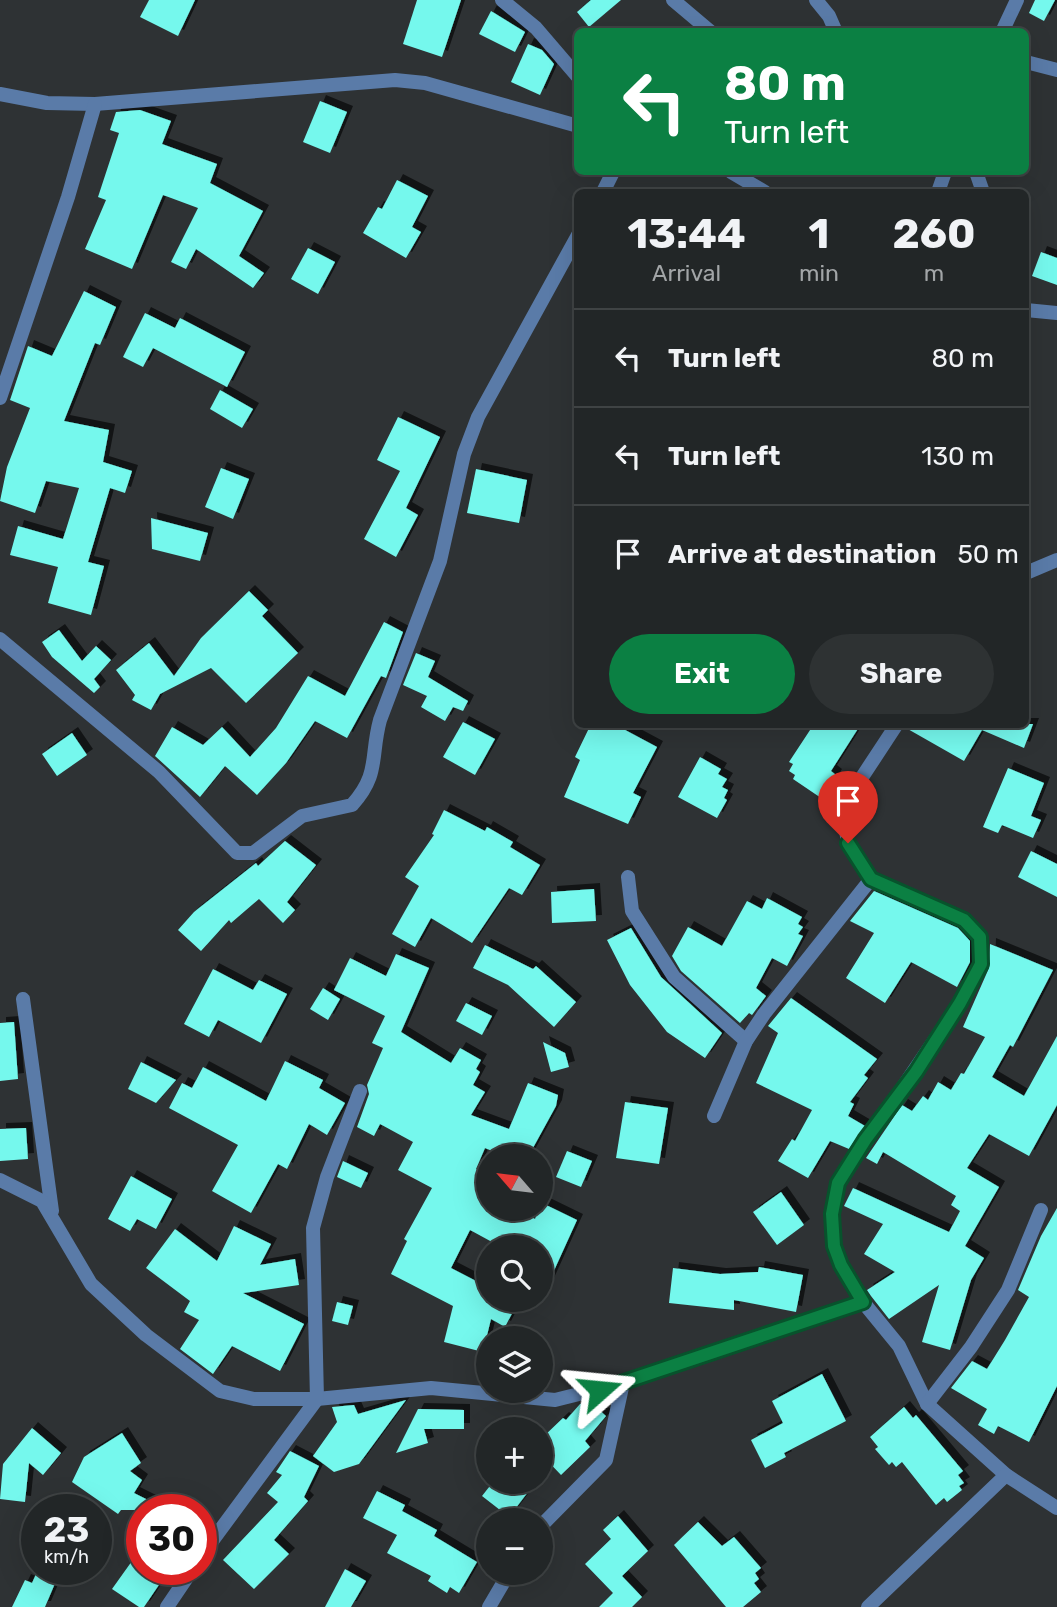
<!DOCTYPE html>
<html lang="en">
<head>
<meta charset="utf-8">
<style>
  :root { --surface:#222627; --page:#2e3233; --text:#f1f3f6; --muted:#a2a5a7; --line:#3f4344; --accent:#0b8043 }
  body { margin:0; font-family:Rubik,sans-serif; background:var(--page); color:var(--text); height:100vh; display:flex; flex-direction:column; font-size:26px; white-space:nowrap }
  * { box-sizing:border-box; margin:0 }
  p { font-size:23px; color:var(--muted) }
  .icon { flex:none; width:38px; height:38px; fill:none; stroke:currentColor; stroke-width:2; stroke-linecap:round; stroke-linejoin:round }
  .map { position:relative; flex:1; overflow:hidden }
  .drawer { position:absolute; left:574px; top:189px; width:455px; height:539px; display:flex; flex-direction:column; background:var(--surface); border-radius:10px; box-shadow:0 7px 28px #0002,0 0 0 2px var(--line) }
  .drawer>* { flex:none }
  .hud { position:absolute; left:574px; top:28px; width:455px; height:147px; border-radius:10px; box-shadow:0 7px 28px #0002,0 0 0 2px var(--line); background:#0b8043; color:#fff; overflow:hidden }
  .needle { width:46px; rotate:298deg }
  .buttons { position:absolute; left:476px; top:1144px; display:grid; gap:14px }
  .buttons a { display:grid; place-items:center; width:77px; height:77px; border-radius:50%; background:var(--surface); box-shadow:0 7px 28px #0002,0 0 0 2px var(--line); font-size:35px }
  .speed { position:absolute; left:21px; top:1494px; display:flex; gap:14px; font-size:35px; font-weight:700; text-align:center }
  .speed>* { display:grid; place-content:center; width:91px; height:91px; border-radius:50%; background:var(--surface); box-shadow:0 7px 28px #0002,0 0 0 2px var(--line); line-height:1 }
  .speed small { font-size:18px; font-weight:400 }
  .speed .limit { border:10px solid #d22; background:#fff; color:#111 }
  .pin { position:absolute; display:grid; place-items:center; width:60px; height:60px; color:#fff; margin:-72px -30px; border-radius:50% 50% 50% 0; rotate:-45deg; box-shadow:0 0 7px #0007 }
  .pin .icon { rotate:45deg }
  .me { position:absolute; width:77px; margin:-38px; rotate:72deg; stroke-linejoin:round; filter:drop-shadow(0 0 5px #0008) }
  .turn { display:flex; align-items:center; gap:24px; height:147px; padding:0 35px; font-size:32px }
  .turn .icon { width:91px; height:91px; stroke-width:2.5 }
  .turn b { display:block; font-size:49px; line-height:60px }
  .eta { display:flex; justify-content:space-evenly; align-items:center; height:119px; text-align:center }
  .eta b { font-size:42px; font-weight:700; line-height:49px }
  .action { display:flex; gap:14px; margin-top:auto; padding:14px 35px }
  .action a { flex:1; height:80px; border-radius:42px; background:var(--accent); color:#fff; font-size:28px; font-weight:700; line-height:80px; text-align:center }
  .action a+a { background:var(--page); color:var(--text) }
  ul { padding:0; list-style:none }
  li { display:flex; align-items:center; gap:21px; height:98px; padding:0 35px; border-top:2px solid var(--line) }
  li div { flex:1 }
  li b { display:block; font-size:26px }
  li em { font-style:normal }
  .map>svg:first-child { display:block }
  .building { fill:#74f8ed; filter:url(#shadow) }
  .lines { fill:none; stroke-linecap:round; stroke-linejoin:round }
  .minor { stroke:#5a7ba8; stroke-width:14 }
  .route-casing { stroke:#07532c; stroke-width:18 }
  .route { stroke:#0b8043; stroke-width:12 }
</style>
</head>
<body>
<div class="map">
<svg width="1057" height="1607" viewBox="0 0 1057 1607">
  <defs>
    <filter id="shadow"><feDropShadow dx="6" dy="-6" stdDeviation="0" flood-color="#0009"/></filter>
  </defs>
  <rect width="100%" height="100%" fill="#2e3234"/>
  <g class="building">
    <polygon points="149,0 195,0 178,36 140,17"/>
    <polygon points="417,0 461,0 442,57 403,44"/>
    <polygon points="591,0 621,0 589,27 577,12"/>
    <polygon points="1035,0 1055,0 1044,21 1029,13"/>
    <polygon points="491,11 525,32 515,52 479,34"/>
    <polygon points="528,44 542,50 554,64 540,95 511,82"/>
    <polygon points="320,101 347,112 330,153 303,142"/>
    <polygon points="140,110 171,121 162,144 217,164 210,183 263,211 239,256 264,273 253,288 196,249 186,269 171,262 198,208 163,195 132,269 85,249 106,200 98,197 119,133 110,130 116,112"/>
    <polygon points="397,180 428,196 412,227 421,232 406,258 363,233 378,207 382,209"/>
    <polygon points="308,248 335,262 318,294 291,279"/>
    <polygon points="1041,252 1057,258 1057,285 1032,276"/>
    <polygon points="84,291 116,307 100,345 95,343 64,421 109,430 103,462 132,471 125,493 110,488 88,562 104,566 91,615 48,603 58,567 10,555 18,526 63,539 79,488 46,481 35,513 0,501 7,467 30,408 10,400 28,346 52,356"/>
    <polygon points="145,313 175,328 180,318 245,352 227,387 153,348 143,367 123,357"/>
    <polygon points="220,390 253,409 242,428 210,409"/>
    <polygon points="398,417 440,437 406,508 418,515 396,557 364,539 400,471 377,460"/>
    <polygon points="221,468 249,479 233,519 205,507"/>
    <polygon points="476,469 527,480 519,523 467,513"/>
    <polygon points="151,518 208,533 200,561 152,549"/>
    <polygon points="249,591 268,610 262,616 298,653 246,703 211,668 160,694 151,710 132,700 135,695 116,670 149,643 174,676 201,638"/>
    <polygon points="384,622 403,632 386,678 381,676 347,738 315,721 286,763 257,795 225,766 200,797 155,756 172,727 203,745 222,727 250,757 276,728 308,676 345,696"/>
    <polygon points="59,630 82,661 96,646 111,660 94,679 100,687 94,693 52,657 42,642"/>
    <polygon points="416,653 435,661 428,677 468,701 463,711 453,707 445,721 421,707 427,696 403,685"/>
    <polygon points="463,722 495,739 475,775 443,757"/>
    <polygon points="591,724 614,724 657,747 633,793 641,797 628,824 564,797 580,760 575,757"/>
    <polygon points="814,724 861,724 831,771 836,775 832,781 835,783 824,800 793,779 795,775 789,771 793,764 789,762"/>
    <polygon points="907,724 1033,724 1024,748 982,730 964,761 906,728"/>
    <polygon points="72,733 87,755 57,776 42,754"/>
    <polygon points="700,757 721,769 718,774 727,779 722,787 728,790 724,798 727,800 717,818 678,797"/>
    <polygon points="1008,768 1044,783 1031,816 1041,820 1033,838 1002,825 998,833 983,827"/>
    <polygon points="444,810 485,831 487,827 513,842 510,847 540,865 522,895 509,888 472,943 431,918 415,947 392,934 419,886 405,877 434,835 432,834"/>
    <polygon points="285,841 316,865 287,902 295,910 283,923 259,899 231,923 229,920 201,951 178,930 194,912 256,863 258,866"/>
    <polygon points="1031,851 1057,864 1057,897 1018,877"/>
    <polygon points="594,889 596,921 552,923 551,892"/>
    <polygon points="874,891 958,928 970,941 970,962 957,987 911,962 885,1003 846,978 874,933 850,921"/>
    <polygon points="767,898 802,917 798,924 803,927 798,934 803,936 787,966 772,958 756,988 766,996 752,1015 749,1013 740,1023 681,971 672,956 688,927 722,946 747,901 762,909"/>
    <polygon points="631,928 661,977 722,1033 705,1058 667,1032 630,985 607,940"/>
    <polygon points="990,944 1053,970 1013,1047 1010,1045 992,1077 1024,1096 1057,1036 1057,1105 1029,1156 989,1134 967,1168 999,1187 965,1246 984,1258 971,1280 950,1350 922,1342 939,1285 889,1319 871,1296 867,1290 895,1272 864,1254 883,1224 844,1206 853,1188 949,1232 960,1211 951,1205 956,1196 883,1152 877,1164 866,1158 902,1105 912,1111 923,1096 928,1100 938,1082 951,1090 961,1073 964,1074 985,1037 963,1027 989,968"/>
    <polygon points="485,945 533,969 536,966 576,1002 554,1027 508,985 473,968"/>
    <polygon points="396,954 429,968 401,1032 451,1063 460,1048 481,1060 476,1069 480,1072 473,1085 485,1092 471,1115 509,1129 528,1083 558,1095 556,1106 528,1157 506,1157 485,1148 476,1169 488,1175 488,1209 516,1209 535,1219 542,1203 577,1220 542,1297 541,1248 503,1248 470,1230 451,1268 478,1282 488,1283 488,1300 519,1300 505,1327 491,1319 483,1352 444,1342 453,1306 391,1274 407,1241 404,1239 432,1188 398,1170 413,1142 380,1124 374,1136 357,1127 369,1094 367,1085 383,1048 372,1043 385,1016 334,990 350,958 386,976"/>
    <polygon points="213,969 253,990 259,980 287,994 261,1043 218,1020 209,1037 184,1024"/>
    <polygon points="323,988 340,999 328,1020 310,1009"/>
    <polygon points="791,998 877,1059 864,1075 868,1078 850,1102 854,1104 848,1116 865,1126 849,1149 830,1141 808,1178 778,1161 792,1139 795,1141 812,1110 756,1083 778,1033 768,1026"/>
    <polygon points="466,1003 492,1016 482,1035 456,1021"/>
    <polygon points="14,1022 18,1079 0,1081 0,1023"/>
    <polygon points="543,1042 565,1053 569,1067 551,1072"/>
    <polygon points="285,1061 323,1080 319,1088 345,1103 327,1135 309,1124 287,1169 278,1164 251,1213 212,1191 238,1145 169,1108 182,1083 192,1088 203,1067 266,1101"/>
    <polygon points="141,1062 176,1080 156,1103 128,1089"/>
    <polygon points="625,1102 668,1108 659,1164 616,1158"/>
    <polygon points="26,1128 28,1159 0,1161 0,1129"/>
    <polygon points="567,1151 592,1161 581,1187 556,1177"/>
    <polygon points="343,1161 368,1173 361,1188 337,1177"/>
    <polygon points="131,1176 172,1199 156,1229 137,1219 130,1231 108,1219"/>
    <polygon points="781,1192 804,1225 777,1245 753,1212"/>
    <polygon points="1057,1208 1057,1386 1029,1442 998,1426 994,1434 978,1425 987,1409 951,1388 972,1361 987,1369 1005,1340 1029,1297 1018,1290 1041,1236"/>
    <polygon points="234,1226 271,1244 260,1265 295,1259 299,1285 243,1293 304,1324 280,1371 232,1346 213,1374 180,1349 199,1320 184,1312 190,1301 146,1268 175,1229 217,1261"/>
    <polygon points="759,1267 803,1275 796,1312 734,1300 734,1310 669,1303 673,1268 720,1274 758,1272"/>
    <polygon points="337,1302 353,1306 348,1325 332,1321"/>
    <polygon points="822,1374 846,1421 784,1453 786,1457 765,1468 751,1440 783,1423 772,1401"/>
    <polygon points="406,1400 359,1464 334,1472 313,1456 337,1422 332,1407 354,1405 358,1414"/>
    <polygon points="589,1401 606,1416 585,1441 590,1447 561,1475 541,1454 541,1439 563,1418 566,1420 580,1404"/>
    <polygon points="904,1407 913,1418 916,1415 963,1471 958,1475 964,1483 959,1486 962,1490 947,1502 944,1498 936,1505 902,1462 896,1467 892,1462 889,1465 875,1449 878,1447 870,1437"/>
    <polygon points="418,1409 464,1410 464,1429 424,1429 428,1443 396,1453"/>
    <polygon points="32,1428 61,1453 43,1475 29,1463 25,1502 0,1499 3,1464"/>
    <polygon points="122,1433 141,1463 130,1471 142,1480 134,1493 168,1510 121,1510 118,1514 72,1482 84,1457"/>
    <polygon points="290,1451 319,1466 304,1497 308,1501 274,1540 289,1554 254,1589 223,1560 278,1502 267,1493 282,1475 276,1472"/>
    <polygon points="493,1482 514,1482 528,1492 509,1517 482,1496"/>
    <polygon points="377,1491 405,1505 402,1511 437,1530 434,1536 477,1562 459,1593 450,1587 447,1593 428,1581 431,1576 387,1553 397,1535 363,1518"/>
    <polygon points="618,1516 648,1551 622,1576 642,1597 632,1607 599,1607 613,1593 585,1564 611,1539 603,1530"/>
    <polygon points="698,1522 722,1546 734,1537 761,1568 755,1573 759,1579 754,1583 761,1592 743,1607 726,1607 674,1545"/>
    <polygon points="142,1547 142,1570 169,1570 144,1607 139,1607 112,1589"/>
    <polygon points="345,1569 366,1581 351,1607 325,1607"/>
    <polygon points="37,1572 56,1581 45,1607 12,1607 25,1580 32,1583"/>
  </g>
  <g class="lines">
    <g class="minor">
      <polyline points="502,0 536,28 578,77"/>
      <polyline points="673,0 711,32"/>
      <polyline points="816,0 829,16 836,32"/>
      <polyline points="1002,32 1017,0"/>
      <polyline points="1026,62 1057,70"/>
      <polyline points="0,94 47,103 95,104 395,80 425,83 578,126"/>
      <polyline points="731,172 765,192"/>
      <polyline points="976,172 983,192"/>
      <polyline points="603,192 613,172"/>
      <polyline points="938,192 945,172"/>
      <polyline points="1026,310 1057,313"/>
      <polyline points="0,398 68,197 95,104"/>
      <polyline points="1026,573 1057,560"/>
      <path d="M0,639L159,772L237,853H253L302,816L352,805C380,774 370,757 380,720L440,561L464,454L478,417L578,235"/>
      <polyline points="897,724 849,797 844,818 848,843 871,879 964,920 980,937 980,964 959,1004 838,1183 832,1214 834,1246 841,1265 863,1302 899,1346 927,1404 1006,1475 1057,1508"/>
      <polyline points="628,877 632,911 674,977 746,1041"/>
      <polyline points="23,999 52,1211"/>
      <polyline points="714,1116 746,1041 764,1014 871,879"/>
      <polyline points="0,1180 42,1201 91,1284 146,1335 220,1391 254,1399 317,1399 431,1388 555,1400 623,1383 863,1302"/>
      <polyline points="927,1404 971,1347 1008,1290 1041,1210"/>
      <polyline points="541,1526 606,1460 623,1383"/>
      <polyline points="201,1556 317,1399 313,1228 327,1177 360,1091"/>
      <polyline points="167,1607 192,1570"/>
      <polyline points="489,1607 509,1573"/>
      <polyline points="868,1607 1006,1475"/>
    </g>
  </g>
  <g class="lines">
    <g class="route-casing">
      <polyline id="route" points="600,1390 863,1302 841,1265 834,1246 832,1214 838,1183 865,1140 916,1072 960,1003 981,964 980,937 964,920 871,879 848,843"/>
    </g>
    <use href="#route" class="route"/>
  </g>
</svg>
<div class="buttons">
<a><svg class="needle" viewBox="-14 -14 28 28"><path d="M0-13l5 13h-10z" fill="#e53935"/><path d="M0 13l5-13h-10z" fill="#a2a5a7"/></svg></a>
<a><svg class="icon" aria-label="search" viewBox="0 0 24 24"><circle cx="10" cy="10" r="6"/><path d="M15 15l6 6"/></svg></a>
<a><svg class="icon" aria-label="layers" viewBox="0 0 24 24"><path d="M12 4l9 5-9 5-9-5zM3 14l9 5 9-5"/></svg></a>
<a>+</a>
<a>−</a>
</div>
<div class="speed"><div>23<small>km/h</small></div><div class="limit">30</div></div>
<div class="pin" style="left:848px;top:843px;background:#d93025"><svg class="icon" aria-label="arrive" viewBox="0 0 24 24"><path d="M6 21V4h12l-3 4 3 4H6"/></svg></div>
<svg class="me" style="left:600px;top:1390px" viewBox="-20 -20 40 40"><path d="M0-17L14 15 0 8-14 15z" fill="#0b8043" stroke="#fff" stroke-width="4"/></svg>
<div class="hud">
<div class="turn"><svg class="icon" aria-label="left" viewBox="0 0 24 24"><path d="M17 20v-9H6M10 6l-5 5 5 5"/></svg><div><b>80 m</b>Turn left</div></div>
</div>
<section class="drawer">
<div class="eta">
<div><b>13:44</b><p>Arrival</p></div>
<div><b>1</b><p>min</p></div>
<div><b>260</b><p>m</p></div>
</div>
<ul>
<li><svg class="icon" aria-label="left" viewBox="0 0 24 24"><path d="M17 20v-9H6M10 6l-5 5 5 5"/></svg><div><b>Turn left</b></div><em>80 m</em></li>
<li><svg class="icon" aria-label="left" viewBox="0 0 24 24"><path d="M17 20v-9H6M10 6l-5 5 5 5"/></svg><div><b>Turn left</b></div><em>130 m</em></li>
<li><svg class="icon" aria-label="arrive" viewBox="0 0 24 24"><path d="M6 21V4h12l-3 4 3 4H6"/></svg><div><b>Arrive at destination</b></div><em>50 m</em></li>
</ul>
<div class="action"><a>Exit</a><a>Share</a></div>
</section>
</div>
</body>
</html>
